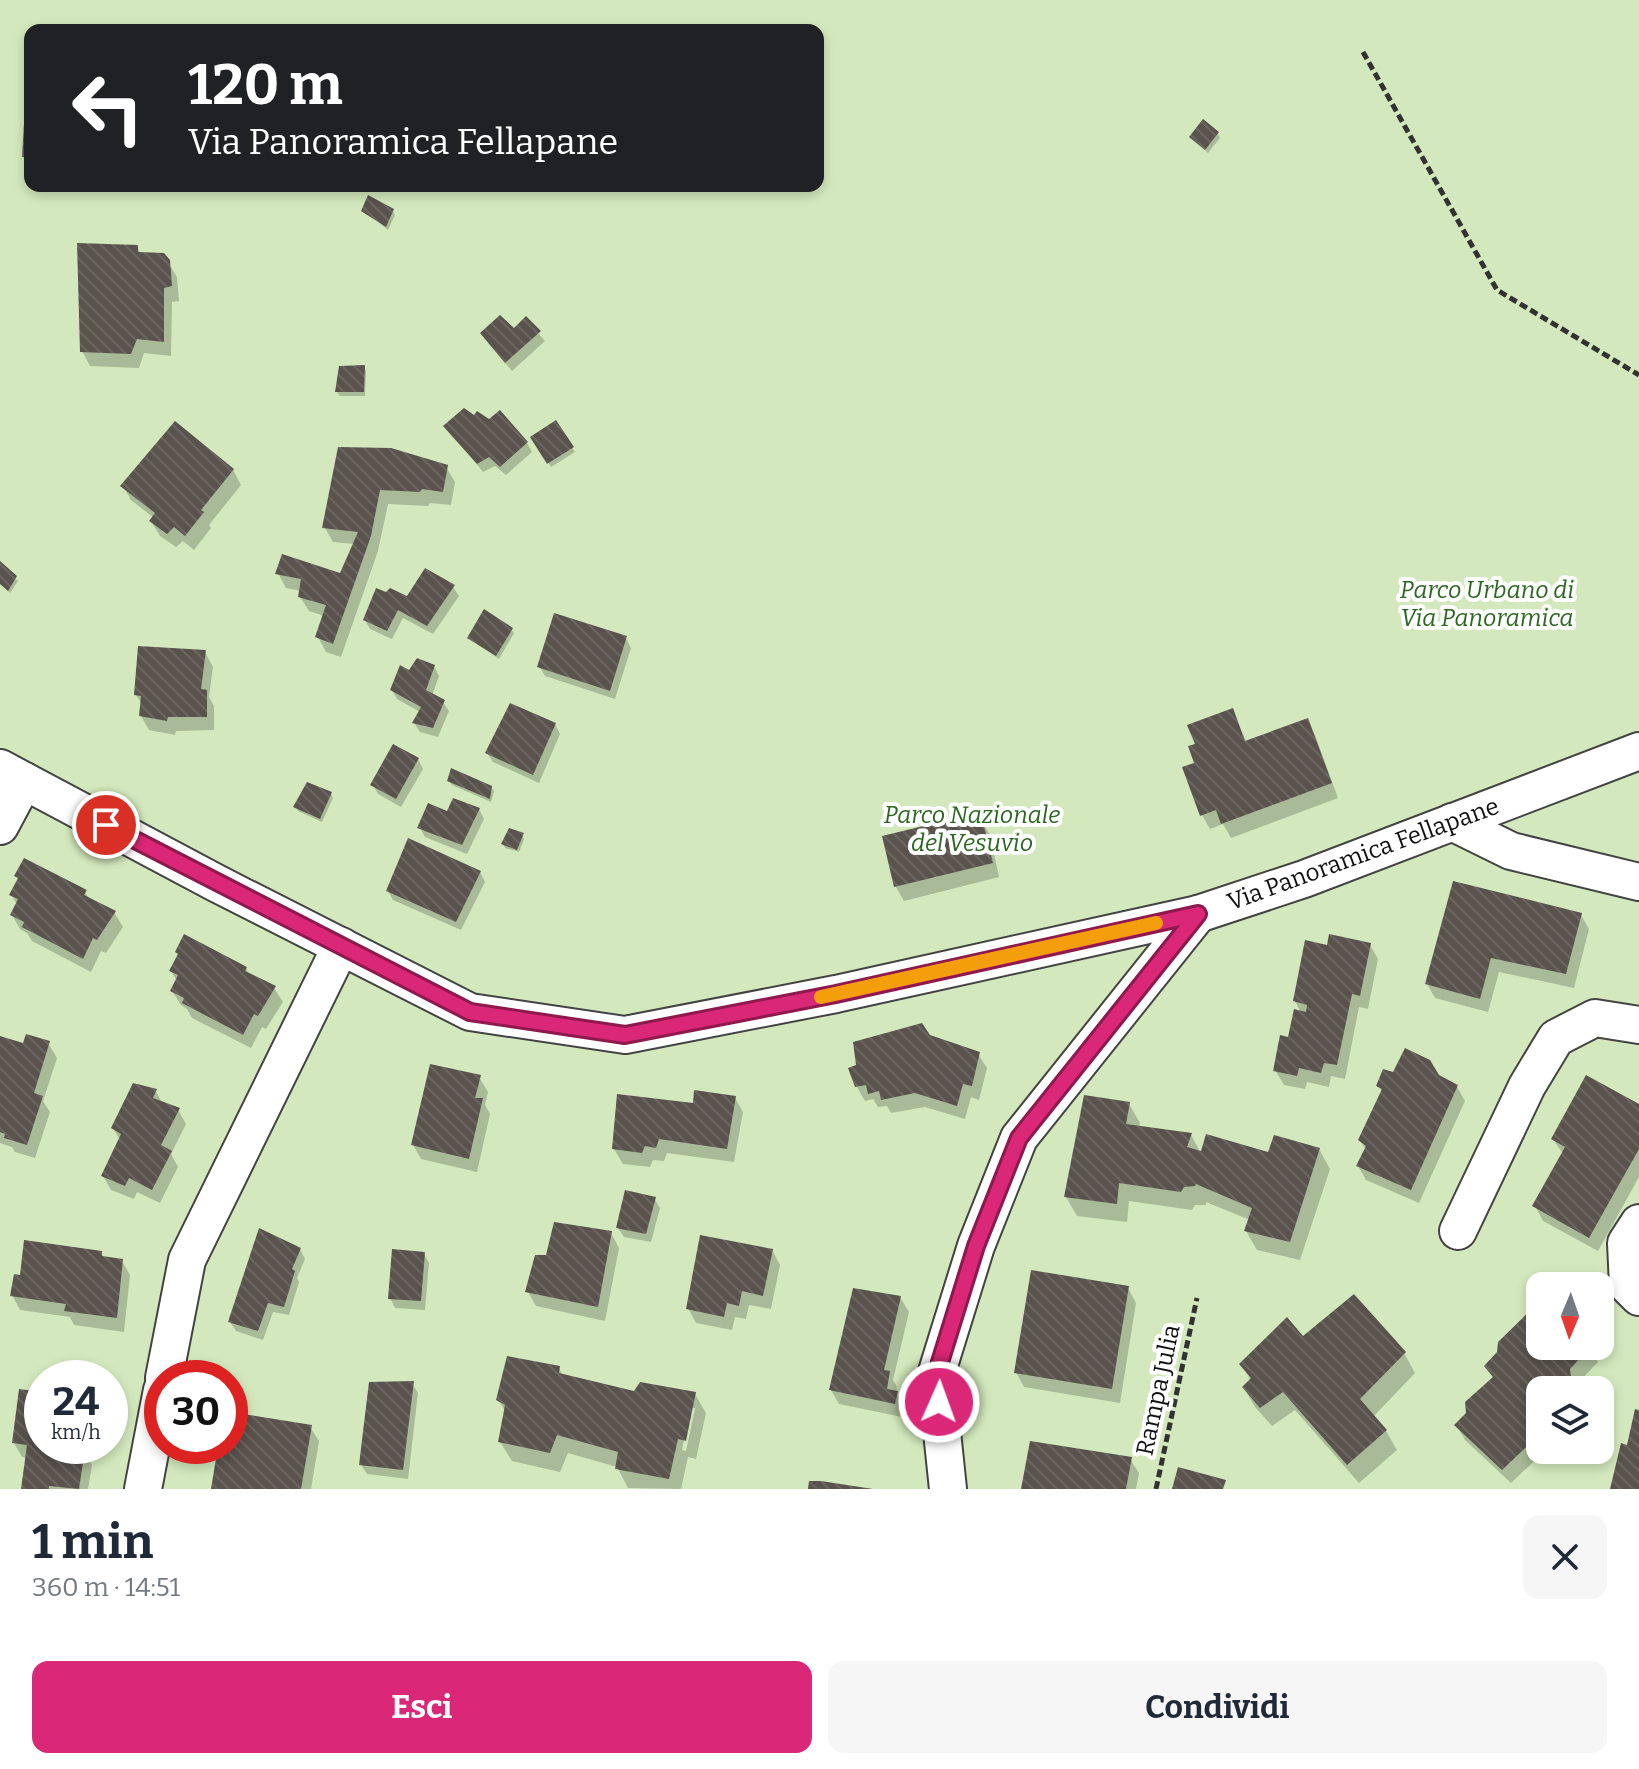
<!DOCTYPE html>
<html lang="it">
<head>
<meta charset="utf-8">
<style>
  :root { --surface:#fff; --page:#f6f6f7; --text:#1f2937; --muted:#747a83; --accent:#db2777 }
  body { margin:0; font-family:Bitter,serif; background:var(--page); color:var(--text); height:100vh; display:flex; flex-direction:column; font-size:30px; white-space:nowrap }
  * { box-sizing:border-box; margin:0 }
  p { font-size:26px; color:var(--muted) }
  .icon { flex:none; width:44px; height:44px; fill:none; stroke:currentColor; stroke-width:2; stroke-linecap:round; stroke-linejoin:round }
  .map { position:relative; height:1489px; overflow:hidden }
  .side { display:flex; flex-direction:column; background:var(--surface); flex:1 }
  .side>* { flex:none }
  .banner { position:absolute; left:24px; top:24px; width:800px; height:168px; border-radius:16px; box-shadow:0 4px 12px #0003; background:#202124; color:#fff; overflow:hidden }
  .needle { width:52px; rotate:182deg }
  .fabs { position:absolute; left:1526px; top:1272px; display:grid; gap:16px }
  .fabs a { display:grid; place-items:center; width:88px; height:88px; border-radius:16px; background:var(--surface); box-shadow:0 4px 12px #0003; font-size:40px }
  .speed { position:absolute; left:24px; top:1360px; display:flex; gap:16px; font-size:40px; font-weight:700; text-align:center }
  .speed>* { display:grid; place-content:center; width:104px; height:104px; border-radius:50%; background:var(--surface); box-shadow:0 4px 12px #0003; line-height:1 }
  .speed small { font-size:20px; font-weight:400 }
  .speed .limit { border:12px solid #d22; background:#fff; color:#111 }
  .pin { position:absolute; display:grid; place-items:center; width:68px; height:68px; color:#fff; margin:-34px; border:4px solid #fff; border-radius:50%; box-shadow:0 2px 8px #0007 }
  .me { position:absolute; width:88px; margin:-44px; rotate:2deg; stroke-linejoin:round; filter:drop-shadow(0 0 6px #0008) }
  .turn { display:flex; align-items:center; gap:28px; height:168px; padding:0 32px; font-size:36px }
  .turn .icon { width:104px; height:104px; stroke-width:2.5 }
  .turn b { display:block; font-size:56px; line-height:68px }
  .round { display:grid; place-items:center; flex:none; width:84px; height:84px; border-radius:16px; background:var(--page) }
  .head { display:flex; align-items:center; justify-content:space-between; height:136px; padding:0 32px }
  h1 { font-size:48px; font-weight:700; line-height:60px }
  .action { display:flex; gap:16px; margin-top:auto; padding:16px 32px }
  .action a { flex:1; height:92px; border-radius:16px; background:var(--accent); color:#fff; font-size:32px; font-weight:700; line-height:92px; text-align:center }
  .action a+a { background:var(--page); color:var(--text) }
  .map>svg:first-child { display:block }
  .park { fill:#d3e9bd; fill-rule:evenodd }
  .shadow { fill:#0003; fill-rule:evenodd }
  .building { fill:url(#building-back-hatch) }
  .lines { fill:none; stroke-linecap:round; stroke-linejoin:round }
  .street-casing { stroke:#434343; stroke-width:40 }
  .path { stroke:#323232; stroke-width:5; stroke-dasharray:8 4; stroke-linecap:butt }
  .street { stroke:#fff; stroke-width:36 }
  .route-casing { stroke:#8e194d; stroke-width:20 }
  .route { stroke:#db2777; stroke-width:14 }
  .slow { stroke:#f59e0b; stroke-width:14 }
  .labels { text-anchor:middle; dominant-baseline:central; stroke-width:8; stroke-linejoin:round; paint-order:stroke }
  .park-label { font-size:24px; font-style:italic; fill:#2d6821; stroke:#fff }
  .street-label { font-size:24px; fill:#101010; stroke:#fff }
</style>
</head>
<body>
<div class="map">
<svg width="1639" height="1489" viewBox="0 0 1639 1489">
  <defs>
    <pattern id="building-back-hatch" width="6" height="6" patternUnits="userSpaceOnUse" patternTransform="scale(2)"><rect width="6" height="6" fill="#59524d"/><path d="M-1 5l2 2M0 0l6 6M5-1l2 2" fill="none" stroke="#6c6662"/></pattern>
  </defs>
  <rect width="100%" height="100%" fill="#fffdf4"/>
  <path class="park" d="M0,0H1639V1489H0ZM30,30H818V186H30ZM1540,1286H1600V1346H1540ZM42,1378H110V1446H42ZM162,1378H230V1446H162ZM1540,1390H1600V1450H1540Z"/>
  <g class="shadow">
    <polygon points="1218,134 1220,138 1208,153 1191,137"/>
    <polygon points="364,210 393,211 395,215 388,230"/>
    <polygon points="137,247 141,254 168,262 177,277 179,301 172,302 171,356 144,353 139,368 90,366 82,351"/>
    <polygon points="526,319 545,341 512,371 488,343 514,331"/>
    <polygon points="364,367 366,371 365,396 340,396 337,392"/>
    <polygon points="556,423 575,452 551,467 533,437"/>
    <polygon points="446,426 527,443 532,452 506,475 495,466 483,472"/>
    <polygon points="340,449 446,467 455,482 451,505 430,503 428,506 388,504 378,551 341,657 326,652 318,637 324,616 309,611 300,597 301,591 286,588 278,573 342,576 355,544 333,542 325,528"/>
    <polygon points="233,470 241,485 209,525 211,528 194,550 183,541 176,547 160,536 151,521 154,518 131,500 123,486"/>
    <polygon points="0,564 18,581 10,593 0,583"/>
    <polygon points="453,587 459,596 433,634 403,618 392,639 370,629 365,620 408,598"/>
    <polygon points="511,629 514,633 499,659 469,638"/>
    <polygon points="626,638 631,648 615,699 545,676 539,666"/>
    <polygon points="205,652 213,667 209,697 214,706 214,730 176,731 175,735 149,730 141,716 142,704 136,695"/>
    <polygon points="434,666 439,676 432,696 443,702 449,711 438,737 420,732 414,723 420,712 397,699 392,690 409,672"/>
    <polygon points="1232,711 1247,743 1307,721 1315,735 1338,798 1231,838 1223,824 1210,829 1202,815 1197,745"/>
    <polygon points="555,724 560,734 539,783 493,762 487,753"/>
    <polygon points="418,759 423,769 401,807 378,794 373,785"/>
    <polygon points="449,781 491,787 494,791 491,802 452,785"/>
    <polygon points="331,794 333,798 322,822 298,811 295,807"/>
    <polygon points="479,809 484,819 467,854 425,837 420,828 449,814"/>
    <polygon points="981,820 990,835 999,877 904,901 896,887 884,838"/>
    <polygon points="522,835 524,839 519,852 505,848 503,844"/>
    <polygon points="480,872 485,882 461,930 393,900 388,891"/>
    <polygon points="17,876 85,892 90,900 114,912 123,927 106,953 101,951 91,972 32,941 27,933 20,929 12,915 17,904 11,895 19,880"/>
    <polygon points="1581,915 1589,929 1574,988 1499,972 1488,1012 1435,998 1427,984"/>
    <polygon points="185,937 246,968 250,976 274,988 283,1002 266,1029 262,1027 251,1048 192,1018 187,1009 181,1005 172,991 177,981 171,971"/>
    <polygon points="1370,945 1378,959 1368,1009 1359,1007 1345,1079 1331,1076 1329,1087 1307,1082 1305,1089 1284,1085 1275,1070 1301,1013 1295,1001 1329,947"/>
    <polygon points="929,1037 978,1054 987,1068 979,1100 971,1097 965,1119 925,1107 891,1113 887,1106 878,1107 873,1099 865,1101 857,1087 858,1066"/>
    <polygon points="0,1040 24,1045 48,1043 57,1058 43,1101 50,1112 35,1158 15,1152 12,1147 0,1143"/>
    <polygon points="1437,1076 1457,1087 1465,1101 1419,1203 1366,1180 1358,1166 1366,1150 1360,1140 1383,1093 1378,1086"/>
    <polygon points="479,1077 488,1092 485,1105 490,1114 477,1172 421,1159 413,1145"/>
    <polygon points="156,1091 163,1105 178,1110 186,1124 171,1154 178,1167 160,1203 137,1192 134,1199 111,1190 103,1176 120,1140 113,1128"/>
    <polygon points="735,1098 743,1112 734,1162 667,1153 664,1161 653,1160 650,1167 623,1164 614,1149 694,1105"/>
    <polygon points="1129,1104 1140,1123 1139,1128 1191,1135 1202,1155 1269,1154 1319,1149 1330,1169 1300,1260 1257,1250 1246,1231 1250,1220 1206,1202 1206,1205 1195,1205 1192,1210 1129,1201 1127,1222 1077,1216 1066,1197"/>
    <polygon points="1639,1107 1639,1177 1598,1251 1543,1221 1535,1206 1563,1154 1553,1139"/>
    <polygon points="654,1198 660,1208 651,1242 624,1237 618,1228"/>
    <polygon points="611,1233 619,1248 605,1321 536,1306 528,1292 547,1257"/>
    <polygon points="300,1249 305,1259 297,1278 299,1282 289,1315 273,1312 263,1340 236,1331 230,1322"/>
    <polygon points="772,1250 780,1265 771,1309 749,1305 746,1319 735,1317 732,1330 696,1323 688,1308"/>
    <polygon points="101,1253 104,1258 122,1261 130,1275 124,1332 74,1325 70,1317 20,1310 12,1295"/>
    <polygon points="424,1254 429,1263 425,1310 395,1308 390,1298"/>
    <polygon points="1128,1288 1136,1303 1120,1403 1024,1387 1016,1372"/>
    <polygon points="900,1297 909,1312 893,1380 897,1387 896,1393 905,1408 902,1417 839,1404 831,1390"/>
    <polygon points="1540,1304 1540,1346 1588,1346 1598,1362 1577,1384 1578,1390 1540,1390 1540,1450 1546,1450 1511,1483 1465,1440 1457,1426 1494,1379 1486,1366"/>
    <polygon points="1303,1338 1404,1353 1415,1373 1373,1417 1386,1431 1397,1450 1359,1483 1295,1410 1272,1426 1255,1407 1244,1388 1251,1381 1242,1365"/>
    <path d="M559,1368L563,1376L635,1394H695L706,1413L696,1459L688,1457L681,1489L628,1488L617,1467L568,1453L560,1472L512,1461L500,1442L506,1412L498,1400ZM691,1408H695L686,1451L682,1450Z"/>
    <polygon points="412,1383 418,1393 408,1479 367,1474 361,1465"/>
    <polygon points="42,1394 42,1446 80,1446 80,1450 83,1451 92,1465 88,1489 23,1489 27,1458 22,1457 14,1443"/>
    <polygon points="230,1414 310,1427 319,1441 311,1489 213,1489 220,1446 230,1446"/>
    <polygon points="1130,1459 1139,1473 1136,1489 1023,1489"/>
  </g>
  <g class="building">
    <polygon points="26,89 30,89 30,158 22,157"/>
    <polygon points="1203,119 1219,132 1205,150 1189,137"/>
    <polygon points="368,195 394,209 386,227 361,211"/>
    <polygon points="77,243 138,245 138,252 164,253 170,260 172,286 164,288 164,342 137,339 131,354 80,352"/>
    <polygon points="500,315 514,328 526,316 541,331 505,363 480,333"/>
    <polygon points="365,365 364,392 335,392 339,366"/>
    <polygon points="464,408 474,415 477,411 489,419 500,410 528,442 500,467 489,457 477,464 443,426"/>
    <polygon points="556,420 574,447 547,464 530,437"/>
    <polygon points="175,421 234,469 201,510 204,512 185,536 174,527 167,534 149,521 155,513 120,486"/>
    <polygon points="338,447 391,448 448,465 443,492 422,489 420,492 380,490 371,536 333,644 315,637 326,605 298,597 301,579 275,574 282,554 340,573 358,532 322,528"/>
    <polygon points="0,561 17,576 8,591 0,584"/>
    <polygon points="425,568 455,585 427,626 398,610 387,631 363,620 376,588 386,592 390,588 407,596"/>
    <polygon points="484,609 513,628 496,656 467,638"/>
    <polygon points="554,613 627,636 610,691 537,667"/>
    <polygon points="138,646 206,650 201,689 207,690 207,717 168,717 167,721 139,716 141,696 134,695"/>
    <polygon points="417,658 435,665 426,690 445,700 433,728 412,723 421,707 390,690 400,665 409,670"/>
    <polygon points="510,703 556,723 533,775 485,753"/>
    <polygon points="1233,708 1245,741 1308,718 1332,783 1221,824 1216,810 1200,816 1182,767 1194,763 1188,746 1195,744 1187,725"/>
    <polygon points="393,744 419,758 396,799 370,785"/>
    <polygon points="451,768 492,786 490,799 447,781"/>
    <polygon points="307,782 332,792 320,819 293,807"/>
    <polygon points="453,798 480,808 462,845 417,828 428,803 447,811"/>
    <polygon points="969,815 970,821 982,818 993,863 894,887 882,836"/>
    <polygon points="509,828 524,833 517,850 501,844"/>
    <polygon points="408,838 481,871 456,922 386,891"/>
    <polygon points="24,858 87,890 84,895 116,911 97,940 93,938 83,959 22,927 24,922 10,915 18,899 9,895 18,878 14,876"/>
    <polygon points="1453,881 1582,913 1566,974 1491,958 1480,999 1425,984"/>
    <polygon points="184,934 247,967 245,971 276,986 258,1016 254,1014 243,1035 182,1003 184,998 170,991 178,975 169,971 178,954 175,952"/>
    <polygon points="1329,934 1371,943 1360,996 1352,994 1337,1065 1324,1063 1321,1073 1299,1068 1297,1076 1273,1071 1280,1035 1288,1037 1294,1009 1306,1012 1307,1005 1293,1001 1305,940 1327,945"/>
    <polygon points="922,1023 930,1035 980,1052 972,1086 963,1084 957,1106 915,1093 881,1100 879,1091 868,1094 866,1085 855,1087 848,1068 856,1065 853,1042"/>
    <polygon points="26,1034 50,1041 34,1093 43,1096 27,1145 4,1138 5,1134 0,1132 0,1036 23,1043"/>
    <polygon points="1405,1048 1430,1060 1439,1075 1458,1085 1411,1190 1356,1166 1366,1146 1358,1140 1382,1089 1376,1086 1383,1069 1393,1072"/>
    <polygon points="430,1064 481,1075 475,1098 483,1098 469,1159 411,1145"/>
    <polygon points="1586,1075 1639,1104 1639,1149 1589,1238 1532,1206 1565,1147 1551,1139"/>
    <polygon points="133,1083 157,1089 153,1098 180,1108 161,1145 172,1151 152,1190 129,1178 125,1186 101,1176 121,1134 111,1128"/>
    <polygon points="694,1090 736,1096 727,1149 659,1139 656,1148 645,1146 642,1153 612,1149 617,1094 693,1103"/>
    <polygon points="1084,1095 1130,1102 1126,1124 1192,1133 1187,1147 1201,1151 1206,1134 1268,1152 1274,1135 1320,1148 1290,1242 1244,1231 1252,1208 1196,1184 1195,1186 1184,1187 1181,1192 1119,1183 1117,1204 1064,1197"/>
    <polygon points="625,1190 656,1197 646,1234 616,1228"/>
    <polygon points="554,1222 612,1231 598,1307 525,1292 535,1255 546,1255"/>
    <polygon points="259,1228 301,1248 292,1269 295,1271 284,1307 268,1303 258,1331 228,1322"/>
    <polygon points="700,1235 773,1249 763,1296 742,1291 739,1306 727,1303 724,1317 686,1309"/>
    <polygon points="24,1240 102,1251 102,1256 123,1259 117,1318 64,1311 66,1304 10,1296 14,1274 20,1275"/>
    <polygon points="392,1249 425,1252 421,1301 388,1299"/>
    <polygon points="1031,1270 1129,1286 1112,1389 1014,1373"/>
    <polygon points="853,1288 901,1296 884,1370 890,1371 887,1389 898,1391 895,1404 829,1390"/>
    <polygon points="1354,1294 1406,1352 1360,1399 1387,1430 1347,1465 1283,1392 1260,1408 1242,1387 1251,1378 1239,1364 1287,1317 1303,1336"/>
    <polygon points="1540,1301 1540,1346 1592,1346 1570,1369 1571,1377 1561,1390 1540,1390 1540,1434 1502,1470 1454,1425 1466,1413 1465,1402 1493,1377 1484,1366 1497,1352 1498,1342"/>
    <polygon points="507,1356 560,1366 559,1373 634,1391 640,1382 696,1392 686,1441 678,1439 669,1479 615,1469 618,1452 557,1435 550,1453 498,1442 505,1405 496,1400"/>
    <polygon points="414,1381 403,1470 359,1465 369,1382"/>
    <polygon points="19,1389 42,1392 42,1446 71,1446 85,1449 79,1489 49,1486 49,1489 21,1489 27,1445 12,1443"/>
    <polygon points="1635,1409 1639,1410 1639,1489 1610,1489 1621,1443 1627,1445"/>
    <polygon points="230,1412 312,1425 301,1489 211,1489 218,1446 230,1446"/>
    <polygon points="1030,1441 1132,1457 1126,1489 1021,1489"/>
    <polygon points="1178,1467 1226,1480 1223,1489 1172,1489"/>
    <polygon points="809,1481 821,1481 873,1489 808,1489"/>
  </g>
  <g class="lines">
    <g class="street-casing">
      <g id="street">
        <polyline points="0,768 216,883 470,1012 625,1035 836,994 1198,914 1304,879 1639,751"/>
        <polyline points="1452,822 1511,851 1639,882"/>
        <polyline points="0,826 24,781"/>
        <polyline points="1639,1223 1626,1243 1628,1286 1639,1297"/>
        <polyline points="1458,1231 1527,1086 1556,1038 1595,1018 1639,1025"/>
        <polyline points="164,1378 187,1260 341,946"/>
        <polyline points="143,1489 162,1390"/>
        <polyline points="948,1489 936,1375 976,1246 1019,1138 1198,914"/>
      </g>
    </g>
    <g class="path">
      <polyline points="1363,52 1497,290 1639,375"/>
      <polyline points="1156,1489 1197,1298"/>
    </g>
    <use href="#street" class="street"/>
  </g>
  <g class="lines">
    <g class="route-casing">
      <polyline id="route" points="106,825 470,1012 625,1035 836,994 1198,914 1019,1138 976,1246 936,1375 939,1402"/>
    </g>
    <use href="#route" class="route"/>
    <polyline class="slow" points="821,997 1156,923"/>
  </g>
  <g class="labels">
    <g class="park-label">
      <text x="1487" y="590">Parco Urbano di<tspan x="1487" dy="28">Via Panoramica</tspan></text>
      <text x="972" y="815">Parco Nazionale<tspan x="972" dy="28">del Vesuvio</tspan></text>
    </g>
    <g class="street-label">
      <text transform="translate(1363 854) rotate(-20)">Via Panoramica Fellapane</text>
      <text transform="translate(1158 1390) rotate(-78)">Rampa Julia</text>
    </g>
  </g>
</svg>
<div class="fabs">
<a><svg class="needle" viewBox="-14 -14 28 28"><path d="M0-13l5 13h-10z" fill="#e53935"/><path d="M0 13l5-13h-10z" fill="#747a83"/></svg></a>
<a><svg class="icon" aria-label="layers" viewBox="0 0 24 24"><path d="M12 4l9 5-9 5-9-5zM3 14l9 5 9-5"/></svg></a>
</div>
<div class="speed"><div>24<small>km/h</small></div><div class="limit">30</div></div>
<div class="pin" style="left:106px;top:825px;background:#d93025"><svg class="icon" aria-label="arrive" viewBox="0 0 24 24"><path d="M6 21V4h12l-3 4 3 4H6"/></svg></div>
<svg class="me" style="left:939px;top:1402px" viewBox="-20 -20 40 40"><circle r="17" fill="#db2777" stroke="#fff" stroke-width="3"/><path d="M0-11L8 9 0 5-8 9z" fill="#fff"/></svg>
<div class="banner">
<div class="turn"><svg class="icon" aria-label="left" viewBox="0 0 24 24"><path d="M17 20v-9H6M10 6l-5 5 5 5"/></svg><div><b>120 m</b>Via Panoramica Fellapane</div></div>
</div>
</div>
<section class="side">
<div class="head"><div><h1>1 min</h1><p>360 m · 14:51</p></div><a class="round"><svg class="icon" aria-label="close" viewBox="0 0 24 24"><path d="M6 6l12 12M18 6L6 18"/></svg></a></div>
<div class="action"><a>Esci</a><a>Condividi</a></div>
</section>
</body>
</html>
